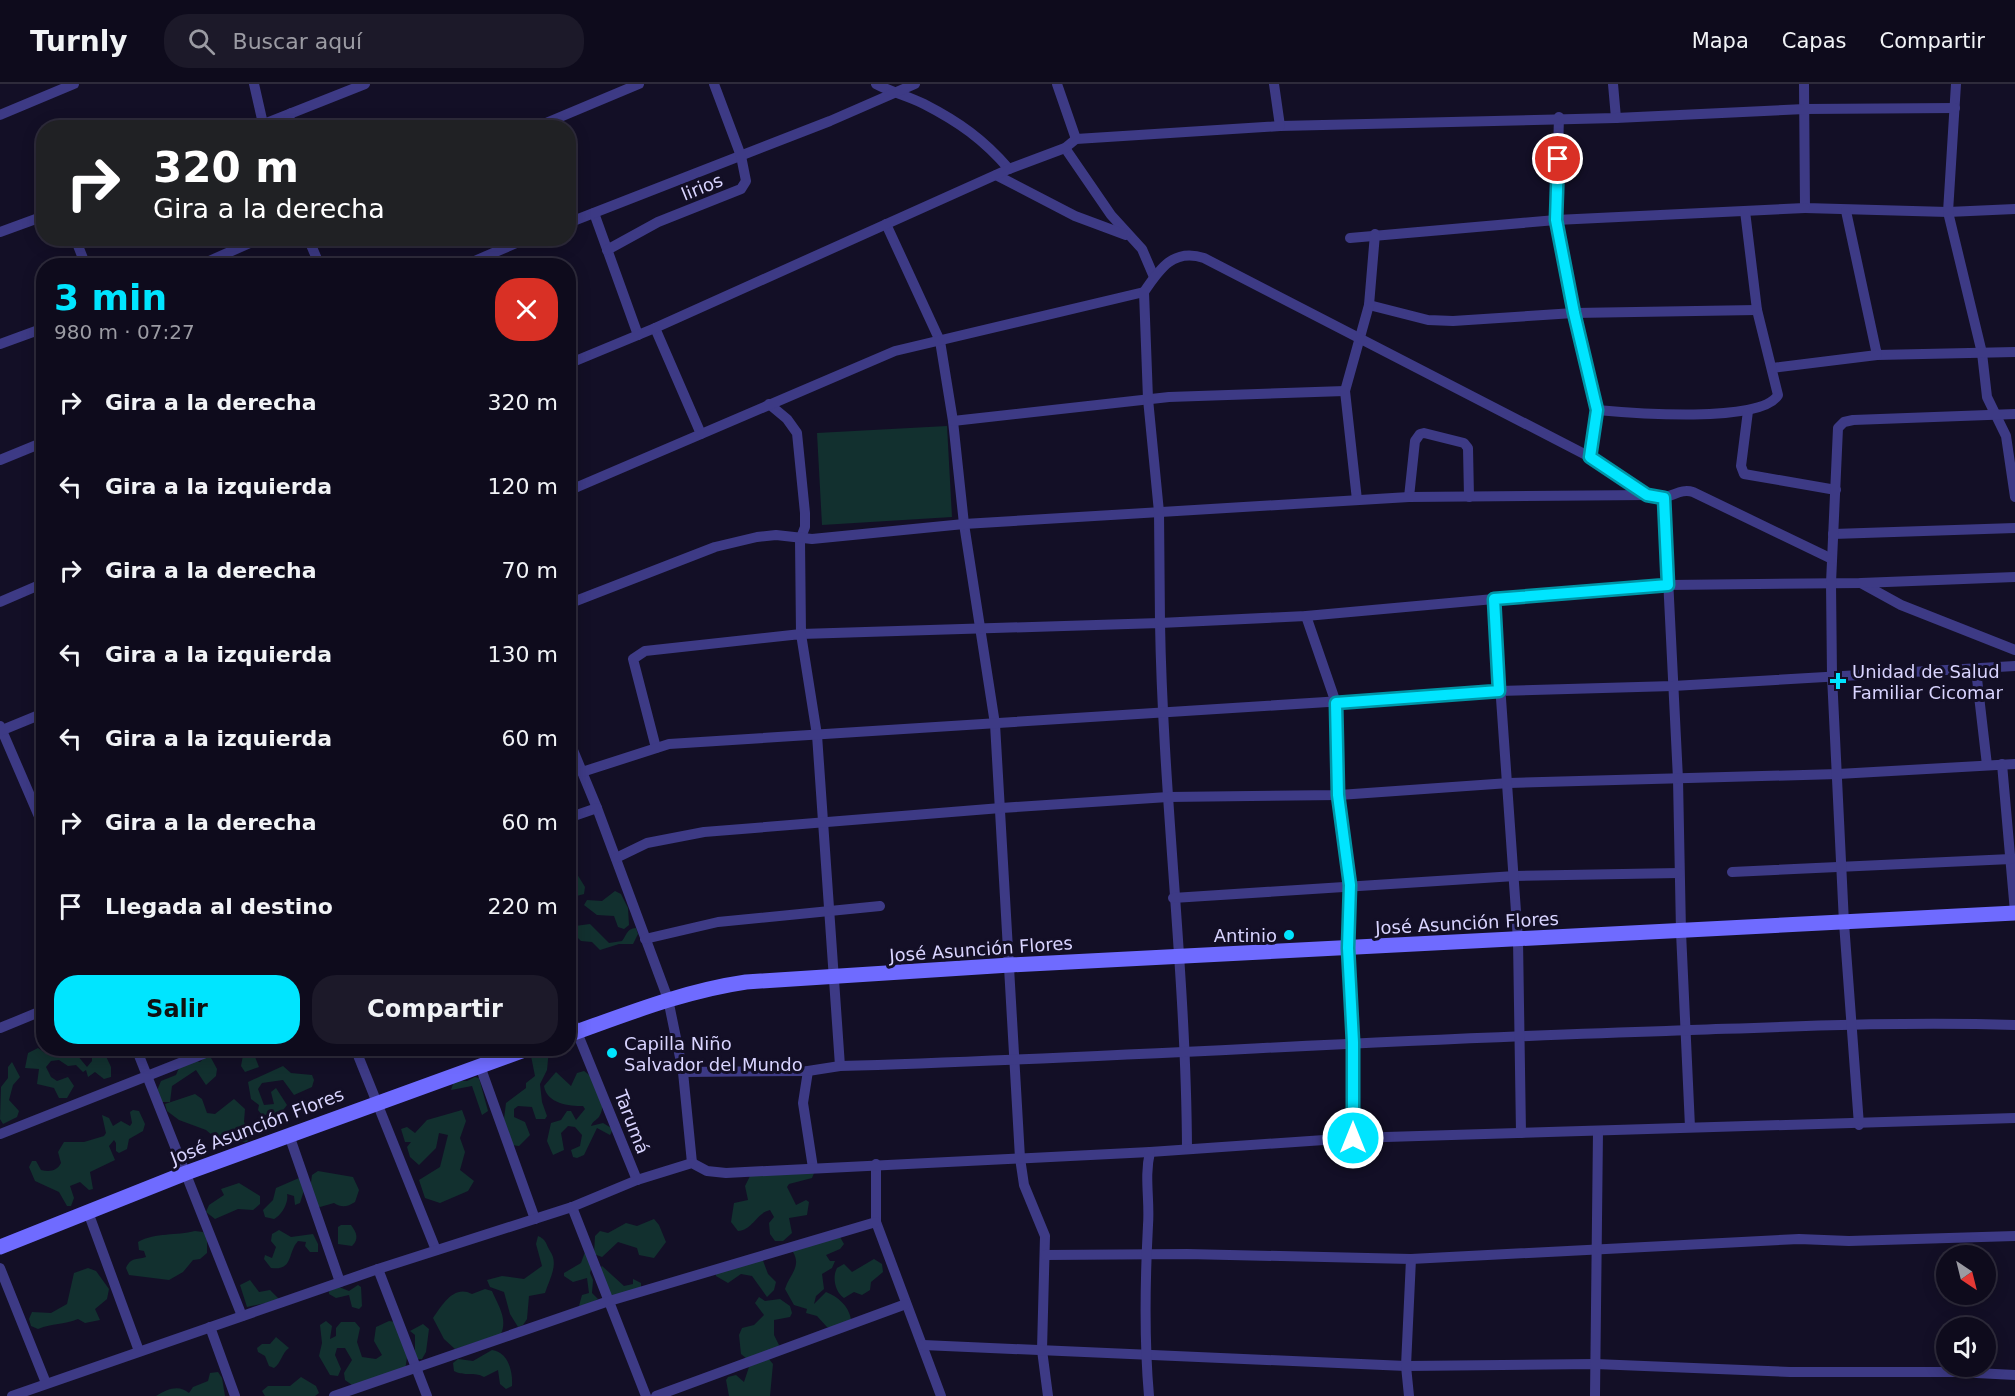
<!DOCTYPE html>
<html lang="es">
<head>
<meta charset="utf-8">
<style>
  :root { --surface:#0e0b1c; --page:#1c1929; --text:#f1f3f6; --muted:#9b9ba3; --line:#2e2b3b; --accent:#00e5ff }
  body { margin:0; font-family:"DejaVu Sans",sans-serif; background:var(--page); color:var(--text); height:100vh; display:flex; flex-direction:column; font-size:22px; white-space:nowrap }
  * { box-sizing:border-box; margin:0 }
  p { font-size:20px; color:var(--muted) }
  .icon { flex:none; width:33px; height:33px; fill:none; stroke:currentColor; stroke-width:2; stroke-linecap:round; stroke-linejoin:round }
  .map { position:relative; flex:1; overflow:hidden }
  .sheet { position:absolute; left:36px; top:174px; width:540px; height:798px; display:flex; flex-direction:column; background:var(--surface); border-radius:24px; box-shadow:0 3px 15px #0003,0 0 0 2px var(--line) }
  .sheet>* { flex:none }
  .hud { position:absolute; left:36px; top:36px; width:540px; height:126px; border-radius:24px; box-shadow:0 3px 15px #0003,0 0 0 2px var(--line); background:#202124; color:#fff; overflow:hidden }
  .needle { width:39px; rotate:145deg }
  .buttons { position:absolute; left:1936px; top:1161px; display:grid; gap:12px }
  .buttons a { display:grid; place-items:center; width:60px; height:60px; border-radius:50%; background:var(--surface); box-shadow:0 3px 15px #0003,0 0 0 2px var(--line); font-size:30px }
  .pin { position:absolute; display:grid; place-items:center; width:51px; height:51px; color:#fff; margin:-26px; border:3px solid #fff; border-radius:50%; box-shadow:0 2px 6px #0007 }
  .me { position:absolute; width:66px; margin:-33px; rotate:0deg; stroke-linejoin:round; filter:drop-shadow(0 0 4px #0008) }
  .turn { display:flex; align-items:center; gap:21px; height:126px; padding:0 18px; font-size:27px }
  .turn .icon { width:78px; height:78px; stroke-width:2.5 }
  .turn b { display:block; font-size:42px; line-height:51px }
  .round { display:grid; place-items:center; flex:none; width:63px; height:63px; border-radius:24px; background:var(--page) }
  .overview { display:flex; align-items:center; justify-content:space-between; height:102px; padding:0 18px }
  h1 { font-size:36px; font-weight:700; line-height:45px; color:var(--accent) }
  .cta { display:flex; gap:12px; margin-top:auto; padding:12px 18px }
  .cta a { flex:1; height:69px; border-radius:24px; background:var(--accent); color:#111; font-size:24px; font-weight:700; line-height:69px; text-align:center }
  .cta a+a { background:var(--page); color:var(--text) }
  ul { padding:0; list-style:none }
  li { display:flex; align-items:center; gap:18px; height:84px; padding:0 18px }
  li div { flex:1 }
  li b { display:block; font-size:22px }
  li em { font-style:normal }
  header { display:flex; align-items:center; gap:36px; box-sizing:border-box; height:84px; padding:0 30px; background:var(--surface); border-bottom:2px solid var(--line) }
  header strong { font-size:28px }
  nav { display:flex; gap:33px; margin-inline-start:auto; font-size:21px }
  .search { width:420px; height:54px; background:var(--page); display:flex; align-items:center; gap:15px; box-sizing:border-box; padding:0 21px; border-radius:24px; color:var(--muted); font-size:22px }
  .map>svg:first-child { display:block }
  .green { fill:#12302f }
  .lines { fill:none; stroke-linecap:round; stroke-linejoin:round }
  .street { stroke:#3d3a85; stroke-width:10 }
  .secondary { stroke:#6f6bff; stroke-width:15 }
  .route-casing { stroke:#0095a6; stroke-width:15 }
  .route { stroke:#00e5ff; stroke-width:10 }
  .poi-dot { fill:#00e5ff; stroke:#130f26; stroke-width:2 }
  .labels { text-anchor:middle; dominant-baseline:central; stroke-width:6; stroke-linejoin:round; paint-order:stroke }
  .street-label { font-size:18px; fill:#d9d4ff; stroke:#130f26 }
  .poi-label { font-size:18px; fill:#d9d4ff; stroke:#130f26; text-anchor:start }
</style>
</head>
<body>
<header>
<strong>Turnly</strong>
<div class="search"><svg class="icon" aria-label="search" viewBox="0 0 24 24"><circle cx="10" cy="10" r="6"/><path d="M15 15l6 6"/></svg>Buscar aquí</div>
<nav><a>Mapa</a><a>Capas</a><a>Compartir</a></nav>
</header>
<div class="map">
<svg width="2015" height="1312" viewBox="0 0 2015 1312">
  <rect width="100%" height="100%" fill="#130f26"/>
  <g class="green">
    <polygon points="947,342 952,433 822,441 817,349"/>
    <polygon points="568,777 578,783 577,790 585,803 584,810 569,814"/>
    <polygon points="615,807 621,810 628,824 629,841 624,845 618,843 614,832 597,831 584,821 587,816 602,817"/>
    <path d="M590,840L609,859L622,857C627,851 626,845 636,844L638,850L633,860H619L600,866L592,858L581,857L573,849L575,842Z"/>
    <polygon points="38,964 45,969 53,965 83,965 77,971 87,983 92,977 92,969 103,966 111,983 111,993 104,995 95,988 88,993 86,986 83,988 76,981 68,982 59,976 51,977 46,983 51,993 57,997 68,993 74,1002 67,1014 59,1014 54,1004 37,1000 39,985 25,984 28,969"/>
    <polygon points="229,965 252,965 259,983 245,988 241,982 243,971 230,972 227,969"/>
    <polygon points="535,965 549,965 547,986 540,1000 542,1018 547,1032 545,1035 536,1035 532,1023 518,1022 514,1025 514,1033 525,1038 530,1051 519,1062 511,1061 504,1035 506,1019 526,1004 526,999 535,992 530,967"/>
    <polygon points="206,972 210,972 217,985 216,992 206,1001 196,986 172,1002 170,1018 162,1018 156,1009 161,997 176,991 179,984 193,976 200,978"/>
    <polygon points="12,978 20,993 13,1001 9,1016 19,1027 17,1033 3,1040 0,1035 1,1003 8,994 8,983"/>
    <polygon points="283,982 291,989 312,991 314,996 312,1003 294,1011 283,996 262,999 258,1005 264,1021 274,1020 271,1008 276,1004 287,1021 280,1030 262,1031 258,1026 259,1021 251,1015 248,998"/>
    <path d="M584,987C595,994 608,1018 600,1031C598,1036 593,1036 591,1042L603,1039L613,1045L610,1051L597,1044L584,1071L577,1074L573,1073L571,1066L580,1062L582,1051L575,1043L568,1042L561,1049L564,1066L553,1071L547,1057L551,1039L561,1036L567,1027H571L576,1036L585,1025L583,1022C569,1022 547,1020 544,1002L556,988L571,1002L577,989Z"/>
    <polygon points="475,993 479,994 488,1027 482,1031 472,1002 451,1006 454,997 467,997"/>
    <polygon points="195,1010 202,1015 207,1029 215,1030 234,1015 245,1025 244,1038 250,1051 247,1058 218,1056 206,1046 179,1036 167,1027 165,1020"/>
    <path d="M133,1026L139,1027L145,1040L143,1047L129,1055L127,1065L119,1069L116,1067V1059L114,1056L109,1062L115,1076L90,1088L93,1105L89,1106L80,1098L70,1102L74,1114L71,1122H67L59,1108L35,1097L29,1083L32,1077H36L41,1086C50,1088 57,1087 61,1079L58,1068L64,1058H84L104,1052L106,1049L102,1031L109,1034L113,1042L121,1037L130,1042L132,1039L130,1028Z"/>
    <polygon points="462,1026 466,1037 460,1054 465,1068 460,1086 474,1097 468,1107 440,1119 425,1114 419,1096 440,1083 448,1051 439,1049 436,1064 419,1081 410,1073 407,1063 411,1058 405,1058 401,1045 407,1043 415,1049 427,1036"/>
    <path d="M318,1087L353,1093L359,1106L355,1118C347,1123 342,1124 334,1119L320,1123L312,1120L309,1113L312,1091Z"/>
    <path d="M815,1087L812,1094L789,1100L787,1103L796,1121L806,1116L809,1118L807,1131L789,1134L792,1149L783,1157H775L770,1150L769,1139L774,1133L770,1126C756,1129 753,1146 738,1147L731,1138L734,1119L748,1116L745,1102L750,1092Z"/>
    <path d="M299,1094L305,1103L300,1119L295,1121L294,1112L287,1110C289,1118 282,1131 274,1135L265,1133L263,1126L273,1116L276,1104Z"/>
    <polygon points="239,1099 260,1112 260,1120 253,1126 238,1125 215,1135 206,1128 209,1121 224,1111 221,1105"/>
    <polygon points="654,1135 659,1141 666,1158 654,1174 639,1171 637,1164 618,1158 602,1173 594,1170 595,1152 600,1147 608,1149 626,1139 637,1142"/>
    <path d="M341,1141H351C357,1149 359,1155 352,1162L338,1160V1143Z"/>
    <path d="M279,1146L291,1153L313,1150L318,1160V1168H310L305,1162L306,1158L298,1157C287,1169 294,1187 271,1184L264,1175L265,1171L272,1174L276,1163L271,1157L272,1150Z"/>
    <path d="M195,1147L203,1148L207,1153V1169L200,1175L193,1176L183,1188L169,1196L129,1191L126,1184C131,1173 136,1176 146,1173L144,1167L139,1166L138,1158C156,1148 176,1152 195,1147Z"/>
    <path d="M538,1152C546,1155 546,1160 550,1167C559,1180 550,1194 545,1209L529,1212L527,1235L523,1241L518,1243L510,1230L504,1208L490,1203L487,1196L502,1192L524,1195L542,1182L536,1160Z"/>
    <path d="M840,1153L844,1160L840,1165L826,1171L830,1177H835L832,1184L822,1190L824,1205L816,1212L814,1220L826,1208C838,1213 848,1221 851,1235L835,1244L827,1243L817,1232L806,1229L807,1225L794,1221L785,1205C789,1191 802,1183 793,1168L795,1161Z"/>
    <polygon points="585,1168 593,1179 590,1189 593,1196 592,1209 598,1215 582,1224 579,1222 582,1211 589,1209 587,1194 573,1198 564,1192 564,1189 581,1179"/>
    <polygon points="762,1174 768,1190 776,1198 774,1206 767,1213 752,1192 741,1190 728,1199 716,1192 716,1188"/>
    <path d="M874,1175L882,1180L883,1188L871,1198L870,1206L862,1211L854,1208L844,1214C835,1208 832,1193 837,1184L844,1180L852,1188Z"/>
    <polygon points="602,1182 624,1202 633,1200 633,1195 641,1199 641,1203 620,1214 605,1209 599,1185"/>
    <path d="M88,1184L96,1187L109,1205L107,1215L95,1225L100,1236L85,1239L78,1235C63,1241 53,1239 38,1245L31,1242L29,1235L32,1228L51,1229L67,1220L74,1189Z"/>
    <polygon points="250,1196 259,1208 270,1206 280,1216 247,1223 240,1201"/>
    <polygon points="358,1201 361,1203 362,1222 359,1225 352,1223 349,1211 336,1214 329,1210 329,1207 339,1203 349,1207"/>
    <path d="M485,1205L492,1207C498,1221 508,1235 501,1250L455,1265L444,1255L433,1234C442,1221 454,1200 472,1210Z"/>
    <polygon points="759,1213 765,1217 780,1215 790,1222 792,1229 790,1233 774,1236 774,1251 779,1261 777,1265 747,1275 741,1270 739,1251 742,1244 754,1241 764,1231 755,1219"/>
    <polygon points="326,1237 332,1242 330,1255 336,1252 336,1244 341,1238 355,1238 360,1244 357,1258 362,1273 376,1275 382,1271 374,1257 376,1243 389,1237 396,1238 407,1273 405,1287 352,1301 345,1296 344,1289 352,1276 345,1264 337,1264 335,1271 341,1285 338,1292 330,1291 319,1272 322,1259 320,1241"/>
    <polygon points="423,1240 429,1245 426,1268 422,1275 415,1275 415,1251 410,1247"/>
    <path d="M276,1253L289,1264C281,1270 282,1278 274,1284L269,1282L265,1272L258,1268L257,1264L262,1260H270Z"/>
    <path d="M492,1266C508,1268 513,1287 512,1302L506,1305L500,1300L498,1286L484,1293C474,1287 465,1293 454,1287L453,1279L458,1275L473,1277Z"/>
    <polygon points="768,1274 773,1280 770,1312 729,1312 726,1296 728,1293 736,1291 744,1298 749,1283"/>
    <path d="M218,1288L222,1294L225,1312H156C167,1305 179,1300 189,1309L193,1303L208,1297L210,1289Z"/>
    <polygon points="301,1293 316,1302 319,1309 315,1312 265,1312 262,1307 268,1302 290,1302"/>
  </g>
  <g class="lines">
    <g class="street">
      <polyline points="254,0 264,44"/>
      <path d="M876,0C891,8 908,12 924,20C959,38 983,55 1009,85"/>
      <polyline points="1613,0 1616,34"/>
      <polyline points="1804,0 1805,124 1948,128 2015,125"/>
      <polyline points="1956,0 1948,128 1982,269 1987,313 2006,352 2015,413"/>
      <polyline points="0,31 74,0"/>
      <polyline points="1559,33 1556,136 1574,229 1597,326 1590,373"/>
      <polyline points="1280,42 1616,34 1805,25 1955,24"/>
      <polyline points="254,44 365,0"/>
      <polyline points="285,44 291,29"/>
      <polyline points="534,44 639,0"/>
      <polyline points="1076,55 1280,42 1274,0"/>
      <polyline points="1065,64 1111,131 1142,165 1154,193"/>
      <polyline points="996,91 1075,132 1126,151"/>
      <polyline points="1846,127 1877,271 2015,268"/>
      <polyline points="594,129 638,251"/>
      <polyline points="568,139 830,37 915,0"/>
      <polyline points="886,140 940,257 953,337 964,440 995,640 1020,1074 1024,1101 1045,1152 1042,1266 1048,1312"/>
      <polyline points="0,148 44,132"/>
      <polyline points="75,154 86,182"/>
      <polyline points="308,154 320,182"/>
      <polyline points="1350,154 1556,136 1805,124"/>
      <polyline points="607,166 658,138 741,105 746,97 741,72 714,0"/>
      <polyline points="198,182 261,154"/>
      <polyline points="463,182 528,154"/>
      <polyline points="1369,221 1428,236 1453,237 1574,229 1757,226"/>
      <polyline points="655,244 701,350"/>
      <polyline points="0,260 44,244"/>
      <polyline points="568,280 655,244 1009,85 1065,64 1076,55 1057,0"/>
      <polyline points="1772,284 1877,271"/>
      <path d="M769,320L787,335L797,349L805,429V443L800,456L801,550L1160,539C1163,714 1186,889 1187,1064"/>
      <path d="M1597,326C1630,329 1762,340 1778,311L1757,226L1745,127"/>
      <polyline points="1748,327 1741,382 1744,390 1836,406"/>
      <polyline points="953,337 1169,313 1345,307"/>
      <polyline points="0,376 44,358"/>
      <polyline points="568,407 895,267 1144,208"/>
      <polyline points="1409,413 1415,357 1420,350 1424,349 1464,359 1468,364 1469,413"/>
      <polyline points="1664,414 1678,695 1681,848 1690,1043"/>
      <polyline points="1357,416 1345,307 1369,221 1375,150"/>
      <polyline points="1833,450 2015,444"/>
      <polyline points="1861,499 1901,521 2015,566"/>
      <polyline points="1494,515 1668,501 1861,499 2015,493"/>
      <polyline points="0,518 44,499"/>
      <polyline points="568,520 715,463 757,453 776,451 812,455 964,440 1409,413 1647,411"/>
      <polyline points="1306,532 1336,619 1339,711 1350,801 1348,864 1353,958 1353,1054"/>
      <polyline points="1976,586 1987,681"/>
      <polyline points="0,642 44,744"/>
      <polyline points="0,647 44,629"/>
      <polyline points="568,654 597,724"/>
      <polyline points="656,664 633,575 645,567 801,550 817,651 840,982"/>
      <polyline points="2002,680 2015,828"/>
      <polyline points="582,688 669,660 1499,607 1673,602 2015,582"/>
      <polyline points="568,734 597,724 668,915 683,988 692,1079"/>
      <polyline points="616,774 647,759 704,748 1001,724 1168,713 1339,711 1509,699 1838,690 2015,680"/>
      <polyline points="1732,788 2011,775"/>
      <polyline points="1173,814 1515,792 1679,789"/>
      <polyline points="645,855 718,838 880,822"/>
      <polyline points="568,926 637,1096"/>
      <polyline points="0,944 44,926"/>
      <polyline points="136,964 242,1232"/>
      <polyline points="355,964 436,1166"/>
      <polyline points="480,982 535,1135"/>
      <polyline points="808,987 803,1019 813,1084"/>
      <path d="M683,988L808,987L840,982C1116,974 1391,955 1666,947C1783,943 1899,937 2015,941"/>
      <polyline points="1859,1041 1844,839 1832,592 1831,499 1838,344 1844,338 1853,336 2015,330"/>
      <path d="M1521,1049L1518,856L1494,515L1306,532L1160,539L1159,428L1148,315L1144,208C1160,184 1174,164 1204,174L1590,373C1608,385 1640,412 1661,413C1672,414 1680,404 1693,408L1832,475"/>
      <polyline points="0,1050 218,964"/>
      <polyline points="289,1051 340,1198"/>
      <polyline points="876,1080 876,1138 941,1312"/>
      <polyline points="572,1123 646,1312"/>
      <polyline points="88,1128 139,1267"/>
      <polyline points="1045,1171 1187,1170 1411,1175 1799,1155 1849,1157 2015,1152"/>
      <polyline points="0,1184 46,1299"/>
      <polyline points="378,1185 427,1312"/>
      <polyline points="210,1243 235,1312"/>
      <polyline points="923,1261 1406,1282 1595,1280 1790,1288 1957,1288 2015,1291"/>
      <polyline points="12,1312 378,1185 572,1123 637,1096 692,1079 707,1087 726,1089 1150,1068 1353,1054 2015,1034"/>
      <polyline points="334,1312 606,1218 876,1138"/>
      <polyline points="656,1312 906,1220"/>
      <path d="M1149,1312C1144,1256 1145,1198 1148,1141C1150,1116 1144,1093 1150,1068"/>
      <polyline points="1409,1312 1406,1282 1411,1175"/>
      <polyline points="1595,1312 1598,1047"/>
    </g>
    <g class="secondary">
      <path d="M568,951C627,930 684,907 746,898L1010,881L2015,829"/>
      <polyline points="0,1163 186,1089 530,964"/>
    </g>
  </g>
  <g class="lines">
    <g class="route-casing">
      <polyline id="route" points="1353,1054 1353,958 1348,864 1350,801 1338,711 1336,619 1499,607 1494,515 1668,501 1664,414 1647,411 1590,373 1597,326 1574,229 1556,136 1558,75"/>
    </g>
    <use href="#route" class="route"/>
  </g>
  <g class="poi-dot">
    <path d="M1835 588h6v6h6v6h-6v6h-6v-6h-6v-6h6z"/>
    <circle cx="1289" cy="851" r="6"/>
    <circle cx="612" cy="969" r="6"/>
  </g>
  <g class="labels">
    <g class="street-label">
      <text transform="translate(702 103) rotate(-22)">lirios</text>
      <text transform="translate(1467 839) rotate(-3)">José Asunción Flores</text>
      <text transform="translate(981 865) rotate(-4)">José Asunción Flores</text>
      <text transform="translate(632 1038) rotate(69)">Tarumá</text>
      <text transform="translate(257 1042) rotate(-21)">José Asunción Flores</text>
    </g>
    <g class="poi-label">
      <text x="1852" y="587">Unidad de Salud<tspan x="1852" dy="21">Familiar Cicomar</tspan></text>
      <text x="1277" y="851" text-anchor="end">Antinio</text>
      <text x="624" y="959">Capilla Niño<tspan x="624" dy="21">Salvador del Mundo</tspan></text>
    </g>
  </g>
</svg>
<div class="buttons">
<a><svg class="needle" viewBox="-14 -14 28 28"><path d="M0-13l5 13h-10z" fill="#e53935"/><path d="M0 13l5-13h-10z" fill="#9b9ba3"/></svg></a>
<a><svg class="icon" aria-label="sound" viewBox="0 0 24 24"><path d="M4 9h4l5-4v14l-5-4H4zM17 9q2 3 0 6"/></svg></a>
</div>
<div class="pin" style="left:1558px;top:75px;background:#d93025"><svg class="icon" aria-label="arrive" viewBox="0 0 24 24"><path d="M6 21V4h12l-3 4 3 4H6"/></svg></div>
<svg class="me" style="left:1353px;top:1054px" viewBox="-20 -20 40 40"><circle r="17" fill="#00e5ff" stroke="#fff" stroke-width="3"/><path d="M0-11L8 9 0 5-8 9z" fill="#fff"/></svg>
<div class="hud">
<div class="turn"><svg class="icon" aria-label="right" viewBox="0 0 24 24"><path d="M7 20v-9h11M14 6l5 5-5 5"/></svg><div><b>320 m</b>Gira a la derecha</div></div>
</div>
<section class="sheet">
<div class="overview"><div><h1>3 min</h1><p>980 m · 07:27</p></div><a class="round" style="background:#d93025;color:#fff"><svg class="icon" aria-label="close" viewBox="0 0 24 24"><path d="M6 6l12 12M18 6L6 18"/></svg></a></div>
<ul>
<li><svg class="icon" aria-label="right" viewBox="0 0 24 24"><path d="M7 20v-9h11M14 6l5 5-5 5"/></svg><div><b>Gira a la derecha</b></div><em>320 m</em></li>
<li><svg class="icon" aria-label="left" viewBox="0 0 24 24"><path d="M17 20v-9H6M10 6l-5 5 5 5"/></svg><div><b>Gira a la izquierda</b></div><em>120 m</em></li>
<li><svg class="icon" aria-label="right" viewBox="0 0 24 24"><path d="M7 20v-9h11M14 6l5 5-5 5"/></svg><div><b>Gira a la derecha</b></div><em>70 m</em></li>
<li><svg class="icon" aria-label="left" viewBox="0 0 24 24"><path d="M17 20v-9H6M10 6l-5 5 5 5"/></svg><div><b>Gira a la izquierda</b></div><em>130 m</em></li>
<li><svg class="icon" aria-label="left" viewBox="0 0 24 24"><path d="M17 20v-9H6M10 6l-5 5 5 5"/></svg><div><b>Gira a la izquierda</b></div><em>60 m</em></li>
<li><svg class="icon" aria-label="right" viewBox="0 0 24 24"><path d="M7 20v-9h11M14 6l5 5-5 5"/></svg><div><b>Gira a la derecha</b></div><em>60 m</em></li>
<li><svg class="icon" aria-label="arrive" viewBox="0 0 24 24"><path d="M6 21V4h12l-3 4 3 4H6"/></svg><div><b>Llegada al destino</b></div><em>220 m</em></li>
</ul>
<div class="cta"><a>Salir</a><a>Compartir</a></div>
</section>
</div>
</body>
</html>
